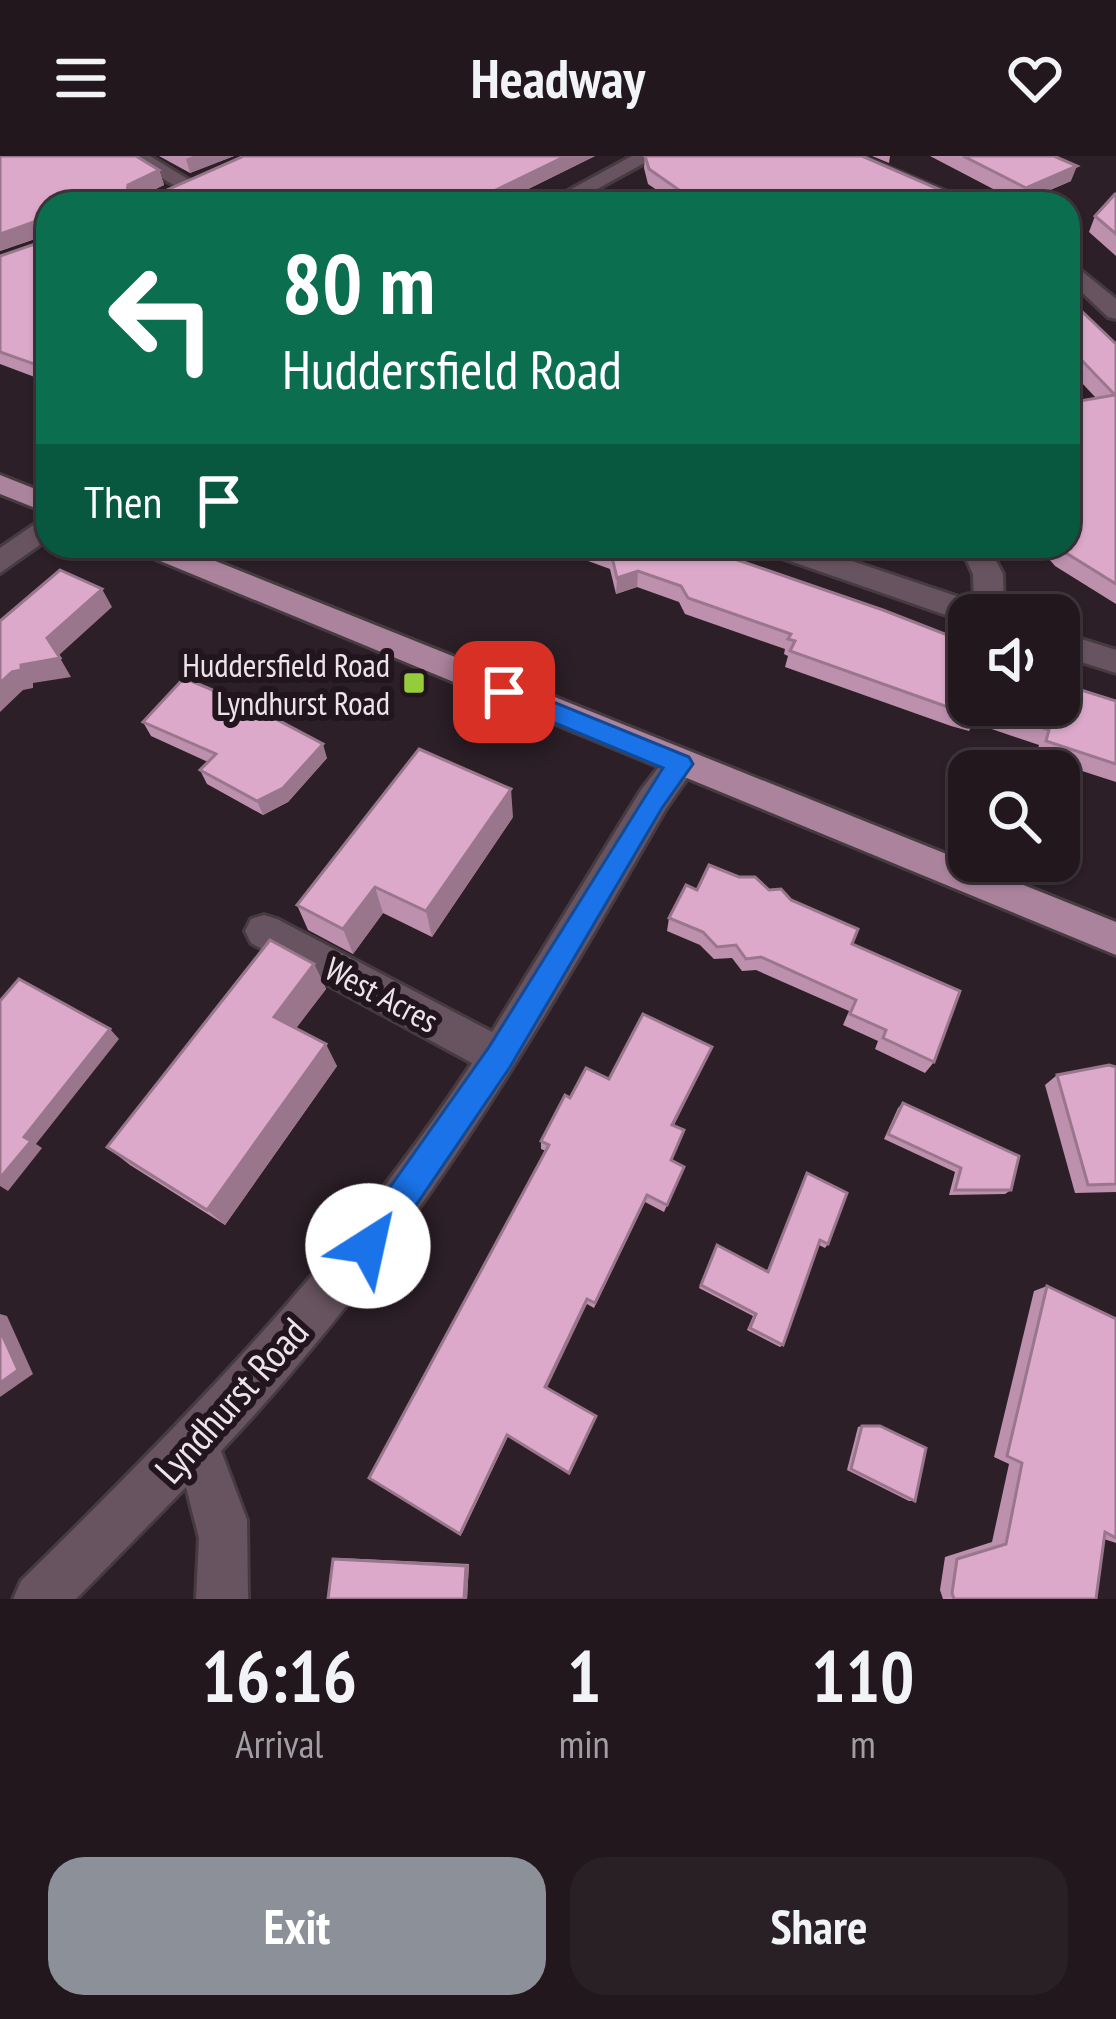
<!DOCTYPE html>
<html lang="en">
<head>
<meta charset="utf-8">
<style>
  :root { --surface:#21171d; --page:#292026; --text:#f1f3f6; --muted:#a29fa4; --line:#3e363b; --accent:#8c9099 }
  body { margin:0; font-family:"PT Sans Narrow",sans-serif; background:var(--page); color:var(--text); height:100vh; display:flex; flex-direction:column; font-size:45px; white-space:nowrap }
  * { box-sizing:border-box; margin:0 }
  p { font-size:39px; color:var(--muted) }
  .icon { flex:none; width:66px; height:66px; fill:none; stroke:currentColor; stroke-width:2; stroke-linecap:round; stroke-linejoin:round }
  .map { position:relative; height:1443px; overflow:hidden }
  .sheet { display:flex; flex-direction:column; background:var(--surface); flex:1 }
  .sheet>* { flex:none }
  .hud { position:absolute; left:36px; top:36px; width:1044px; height:366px; border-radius:36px; box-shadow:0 3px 9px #0004,0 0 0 3px var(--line); background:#0b6e4f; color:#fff; overflow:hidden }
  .tools { position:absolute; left:948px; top:438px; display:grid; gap:24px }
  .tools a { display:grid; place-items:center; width:132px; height:132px; border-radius:24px; background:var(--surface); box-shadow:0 3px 9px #0004,0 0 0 3px var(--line); font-size:60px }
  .pin { position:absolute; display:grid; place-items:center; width:102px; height:102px; color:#fff; margin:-51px; border-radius:24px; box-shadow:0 6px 18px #0006 }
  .me { position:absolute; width:132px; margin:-66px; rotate:35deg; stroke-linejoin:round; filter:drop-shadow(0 0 9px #0008) }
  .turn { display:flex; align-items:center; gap:42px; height:252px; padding:0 48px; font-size:54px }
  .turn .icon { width:156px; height:156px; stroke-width:2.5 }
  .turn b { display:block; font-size:84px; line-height:102px }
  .then { display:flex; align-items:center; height:114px; padding:0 48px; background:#0003; gap:24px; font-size:45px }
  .eta { display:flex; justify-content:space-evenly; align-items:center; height:204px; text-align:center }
  .eta b { font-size:72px; font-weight:600; line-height:84px }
  .cta { display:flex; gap:24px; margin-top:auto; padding:24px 48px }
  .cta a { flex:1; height:138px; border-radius:36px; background:var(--accent); color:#fff; font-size:48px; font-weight:600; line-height:138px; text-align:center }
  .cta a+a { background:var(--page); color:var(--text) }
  header { display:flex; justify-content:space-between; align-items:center; height:156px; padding:0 48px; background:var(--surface); font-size:54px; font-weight:600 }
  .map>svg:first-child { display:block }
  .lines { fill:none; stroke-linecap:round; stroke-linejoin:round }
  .street-casing { stroke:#473b42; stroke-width:6 }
  .primary-casing { stroke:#473b42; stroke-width:6 }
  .street { fill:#685460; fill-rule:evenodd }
  .primary { fill:#ac839d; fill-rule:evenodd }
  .wall { fill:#bd91ae }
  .shaded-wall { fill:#9a768d }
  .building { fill:#dca9ca; stroke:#9a768d; stroke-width:3 }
  .route { fill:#1a73e8; stroke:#114b97; stroke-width:3 }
  .poi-dot { fill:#95cc3b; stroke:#22151e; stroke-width:4.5 }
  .labels { text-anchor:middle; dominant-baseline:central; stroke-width:12; stroke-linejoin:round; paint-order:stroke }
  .poi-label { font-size:33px; fill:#ede4e9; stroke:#22151e; text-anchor:end }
  .street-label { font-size:33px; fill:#ede4e9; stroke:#22151e }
  .near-street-label { font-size:39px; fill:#ede4e9; stroke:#22151e }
</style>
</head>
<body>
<header><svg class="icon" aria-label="menu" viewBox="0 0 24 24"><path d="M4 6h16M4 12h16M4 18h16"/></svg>Headway<svg class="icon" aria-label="heart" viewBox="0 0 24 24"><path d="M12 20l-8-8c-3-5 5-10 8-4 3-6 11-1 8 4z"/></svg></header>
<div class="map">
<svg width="1116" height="1443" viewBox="0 0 1116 1443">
  <rect width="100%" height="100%" fill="#2c1f27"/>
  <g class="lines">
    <g class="street-casing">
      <g id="street">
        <polygon points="125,0 150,0 199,30 182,34"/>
        <polygon points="632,0 657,0 570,48 544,48"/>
        <polygon points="833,0 861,0 976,48 947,48"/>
        <polygon points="1068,104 1116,143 1116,163 1108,161 1068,123"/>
        <polygon points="48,359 48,383 0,417 0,392"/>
        <polygon points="763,390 807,390 974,446 973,418 960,390 988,390 1003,418 1004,459 969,459 969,467 767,397"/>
        <polygon points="1059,476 1116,494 1116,517 1059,499"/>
        <path d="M680,595L692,599L697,608L665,654C530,889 409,1096 221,1295L247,1364L248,1443H196L199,1382L186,1331L76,1443H13L21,1425C186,1263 345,1101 472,907L251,787L245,775L251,763L264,759L277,763L492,876L641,634L668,599Z"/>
      </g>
    </g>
    <g class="primary-casing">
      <g id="primary">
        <polygon points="0,319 48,338 48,357 0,338"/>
        <polygon points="137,390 178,390 1116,766 1116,799 141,397"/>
      </g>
    </g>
    <use href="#street" class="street"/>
    <use href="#primary" class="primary"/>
  </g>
  <g class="wall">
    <polygon points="0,0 136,0 159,14 164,29 147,37 160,37 244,0 595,0 498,48 48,48 48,226 0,208 0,100 44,85 44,80 0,95"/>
    <polygon points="159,0 234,0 190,17"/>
    <polygon points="645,0 959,48 677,48 648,28 644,12"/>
    <polygon points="872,0 890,0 889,7"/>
    <polygon points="930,0 1054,0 1071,25 1020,47"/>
    <polygon points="1116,38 1116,100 1089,76 1095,60"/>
    <polygon points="1068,142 1116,188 1116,448 1055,410 1038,390 1068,390 1096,242 1068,212"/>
    <polygon points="547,390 697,390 961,489 969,549 1116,545 1116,626 1036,600 1039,589 974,567 969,575 951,570 785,511 788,500 784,498 785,493 685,458 679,446 637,431 616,438 610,413"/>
    <polygon points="143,566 327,602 288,646 263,659 207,628 200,614 208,606 151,580"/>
    <polygon points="513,661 432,781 383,757 353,798 308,774 297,749"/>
    <polygon points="697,734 769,734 791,744 852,788 934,906 925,917 875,893 878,885 843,869 849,855 756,814 742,815 732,802 714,803 700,789 667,775 669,762"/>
    <polygon points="314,808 326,833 296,872 337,910 225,1069 130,1009 107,991"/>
    <polygon points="712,891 674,969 671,1005 684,1011 664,1056 645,1046 594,1152 587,1148 508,1280 462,1377 460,1378 546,995 541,993 541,985 570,942 609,923"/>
    <polygon points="1116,911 1116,1036 1075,1037 1045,929 1057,919"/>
    <polygon points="903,947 1011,1034 1005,1038 949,1039 955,1016 884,983 898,952"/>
    <polygon points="807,1017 828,1088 825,1092 819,1089 783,1189 780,1191 747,1174 753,1160 699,1132 715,1093 767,1115"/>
    <polygon points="1047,1130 1116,1163 1116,1387 1104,1383 1096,1443 943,1443 940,1434 945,1401 992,1386 1009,1308 994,1301 1034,1135"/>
    <polygon points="862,1270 915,1345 909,1345 847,1314 858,1271"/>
    <polygon points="340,1402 469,1408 467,1443 328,1443 333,1403"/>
  </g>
  <g class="shaded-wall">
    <polygon points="193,0 234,0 190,17 186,3"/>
    <polygon points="566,0 595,0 498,48 467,48"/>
    <polygon points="1077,10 1071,25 1020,47 1026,32"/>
    <polygon points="159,14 164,29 133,44 127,36 128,29"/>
    <polygon points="45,62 48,78 0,95 0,78"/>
    <polygon points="638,415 637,431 616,438 617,422"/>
    <polygon points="102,433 112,451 58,500 47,482"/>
    <polygon points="60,502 71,521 33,527 33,532 23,534 0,556 0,527 12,516 21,509"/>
    <polygon points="323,588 327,602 288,646 263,659 257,645"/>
    <polygon points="511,633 513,661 432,781 426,755"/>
    <polygon points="375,731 383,757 353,798 343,773"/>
    <polygon points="314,808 326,833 288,883 274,861"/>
    <polygon points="110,873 119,883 36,988 42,992 8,1035 0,1030 0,1022 24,981"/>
    <polygon points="326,888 337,910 225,1069 207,1054"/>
    <polygon points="712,891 708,901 670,977 672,969"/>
    <polygon points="587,1143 587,1148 546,1234 545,1231"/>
    <polygon points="0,1158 7,1160 33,1218 0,1241"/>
    <polygon points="507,1279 508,1280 462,1377 460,1378"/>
    <polygon points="469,1408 467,1443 464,1443 466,1410"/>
  </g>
  <g class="building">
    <polygon points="0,0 136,0 159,14 128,29 127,36 160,37 244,0 566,0 467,48 48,48 48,213 0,196 0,100 44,85 45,62 0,78"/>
    <polygon points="645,0 862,0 943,35 959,48 699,48 649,13"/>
    <polygon points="963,0 1054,0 1077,10 1026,32"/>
    <polygon points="1115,38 1116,38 1116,78 1095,60"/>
    <polygon points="1068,142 1116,188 1116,428 1063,395 1058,390 1068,390 1068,247 1115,239 1068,190"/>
    <polygon points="592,390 697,390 883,454 963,485 961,489 969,492 969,549 1059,549 1059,527 1116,545 1116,608 1046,585 1049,574 980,551 977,560 959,555 790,495 795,485 788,483 791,478 688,442 681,430 638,415 617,422 611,397"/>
    <polygon points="60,414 102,433 47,482 60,502 21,509 21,514 12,516 0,527 0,465"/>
    <polygon points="184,522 253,551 323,588 283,632 257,645 200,614 216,598 143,566"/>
    <polygon points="419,593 511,633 426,755 375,731 343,773 297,749"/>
    <polygon points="709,709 739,721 755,721 769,734 781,733 791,744 858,773 852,788 960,835 934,906 883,882 886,874 850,858 856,844 761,801 746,803 736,789 717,791 703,776 669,762 686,729 697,734"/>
    <polygon points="270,784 314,808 274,861 326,888 207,1054 107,991"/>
    <polygon points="19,823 110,873 24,981 31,985 0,1022 0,845"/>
    <polygon points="643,858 712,891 672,969 684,974 671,1004 684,1011 667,1049 647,1039 595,1147 587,1143 545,1231 596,1260 569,1317 507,1279 460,1378 369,1322 549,989 541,985 565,939 570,942 586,912 609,923"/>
    <polygon points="1109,909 1116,911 1116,1028 1088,1029 1057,919"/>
    <polygon points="903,947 1019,1000 1011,1034 955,1034 961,1012 888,978"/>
    <polygon points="807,1017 847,1037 828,1088 820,1084 783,1189 750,1172 756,1158 701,1129 717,1089 768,1116"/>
    <polygon points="1047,1130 1116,1163 1116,1382 1105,1376 1096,1443 954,1443 952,1437 957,1403 1006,1388 1022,1307 1007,1300"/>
    <polygon points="0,1174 18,1214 0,1227"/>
    <polygon points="862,1270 880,1270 926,1292 915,1345 851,1313"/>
    <polygon points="333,1403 466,1410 464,1443 328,1443"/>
  </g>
  <polygon class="route" points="504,526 689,601 693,608 662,652 510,911 380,1102 368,1107 357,1102 352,1090 357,1078 489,891 663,612 495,542 495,529"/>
  <rect class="poi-dot" x="402" y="515" width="24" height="24" rx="6"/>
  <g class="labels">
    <g class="poi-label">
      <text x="390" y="508">Huddersfield Road<tspan x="390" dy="38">Lyndhurst Road</tspan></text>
    </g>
    <g class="street-label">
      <text transform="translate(382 838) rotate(28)">West Acres</text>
    </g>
    <g class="near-street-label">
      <text transform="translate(231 1244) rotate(-48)">Lyndhurst Road</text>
    </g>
  </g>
</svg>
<div class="tools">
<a><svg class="icon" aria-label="sound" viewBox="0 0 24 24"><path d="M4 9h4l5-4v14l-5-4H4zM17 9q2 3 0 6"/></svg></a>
<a><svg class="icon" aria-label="search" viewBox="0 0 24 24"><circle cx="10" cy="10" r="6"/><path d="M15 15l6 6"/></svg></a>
</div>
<div class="pin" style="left:504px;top:536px;background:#d93025"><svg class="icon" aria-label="arrive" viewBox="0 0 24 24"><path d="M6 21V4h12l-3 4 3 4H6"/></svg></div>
<svg class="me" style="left:368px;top:1090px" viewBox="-20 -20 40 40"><circle r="19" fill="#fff"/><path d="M0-13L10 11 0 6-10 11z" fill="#1a73e8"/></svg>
<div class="hud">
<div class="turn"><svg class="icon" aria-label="left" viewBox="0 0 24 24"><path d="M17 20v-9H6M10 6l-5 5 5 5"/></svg><div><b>80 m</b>Huddersfield Road</div></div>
<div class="then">Then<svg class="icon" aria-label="arrive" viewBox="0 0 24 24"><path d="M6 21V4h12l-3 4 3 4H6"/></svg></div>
</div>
</div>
<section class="sheet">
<div class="eta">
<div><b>16:16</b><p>Arrival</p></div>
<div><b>1</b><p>min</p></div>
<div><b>110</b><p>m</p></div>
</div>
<div class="cta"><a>Exit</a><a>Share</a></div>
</section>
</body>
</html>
